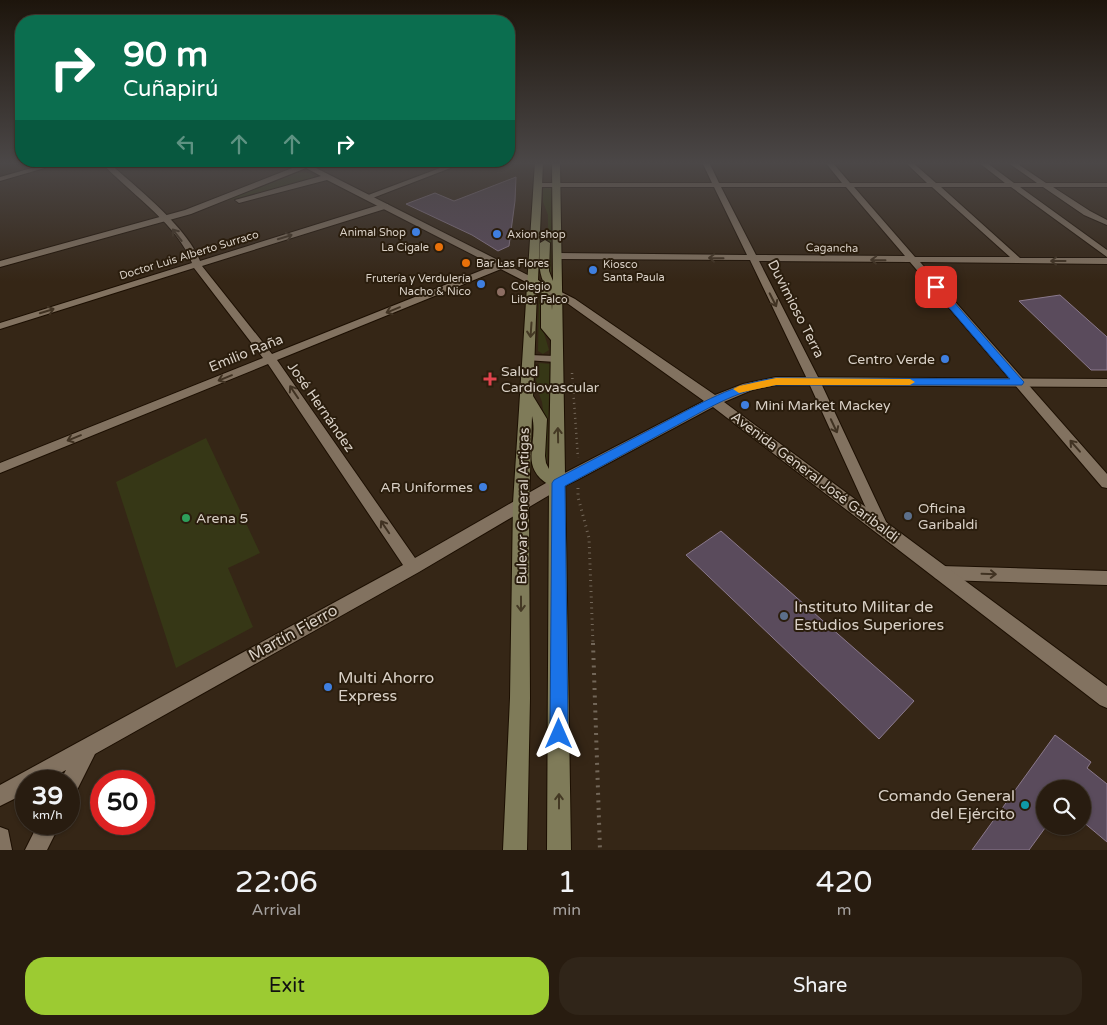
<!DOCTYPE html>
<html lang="en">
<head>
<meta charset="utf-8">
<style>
  :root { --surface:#281c10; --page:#302519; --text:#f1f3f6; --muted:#a5a19f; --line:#443a30; --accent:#9ccb32 }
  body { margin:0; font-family:"Varela Round",sans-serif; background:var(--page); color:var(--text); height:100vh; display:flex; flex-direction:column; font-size:19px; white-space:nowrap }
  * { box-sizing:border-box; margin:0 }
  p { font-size:16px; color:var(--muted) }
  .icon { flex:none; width:28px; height:28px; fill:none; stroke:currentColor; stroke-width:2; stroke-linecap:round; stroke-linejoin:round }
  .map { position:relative; height:850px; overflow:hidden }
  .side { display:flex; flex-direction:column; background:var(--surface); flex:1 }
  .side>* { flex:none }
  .guide { position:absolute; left:15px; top:15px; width:500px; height:152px; border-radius:20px; box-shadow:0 1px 4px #0004,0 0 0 1px var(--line); background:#0b6e4f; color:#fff; overflow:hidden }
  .tools { position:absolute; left:1036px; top:780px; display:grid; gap:10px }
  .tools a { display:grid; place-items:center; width:55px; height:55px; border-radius:50%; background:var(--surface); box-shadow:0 1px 4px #0004,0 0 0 1px var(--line); font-size:25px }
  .speed { position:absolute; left:15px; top:770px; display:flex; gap:10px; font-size:25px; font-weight:700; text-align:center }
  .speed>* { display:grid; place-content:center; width:65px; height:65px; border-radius:50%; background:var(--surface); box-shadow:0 1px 4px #0004,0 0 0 1px var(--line); line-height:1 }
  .speed small { font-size:12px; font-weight:400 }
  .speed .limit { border:8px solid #d22; background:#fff; color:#111 }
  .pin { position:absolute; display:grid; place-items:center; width:42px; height:42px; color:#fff; margin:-21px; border-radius:10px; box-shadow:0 2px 8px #0006 }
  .me { position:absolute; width:55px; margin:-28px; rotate:0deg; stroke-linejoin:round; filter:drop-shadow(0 0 4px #0008) }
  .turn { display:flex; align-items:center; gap:18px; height:105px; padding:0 25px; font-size:22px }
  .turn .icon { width:65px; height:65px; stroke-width:2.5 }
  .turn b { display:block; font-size:35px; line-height:42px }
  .lanes { display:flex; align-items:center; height:48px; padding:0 25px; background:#0003; justify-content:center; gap:25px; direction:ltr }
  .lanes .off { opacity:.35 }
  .eta { display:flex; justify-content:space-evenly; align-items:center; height:85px; text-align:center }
  .eta b { font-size:30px; font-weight:600; line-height:35px }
  .cta { display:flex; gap:10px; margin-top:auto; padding:10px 25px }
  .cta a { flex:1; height:58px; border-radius:20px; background:var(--accent); color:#111; font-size:20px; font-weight:600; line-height:58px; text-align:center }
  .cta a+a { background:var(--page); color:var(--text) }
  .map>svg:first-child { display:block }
  .green { fill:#363716 }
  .building { fill:#5a4b5c; stroke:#8a798c }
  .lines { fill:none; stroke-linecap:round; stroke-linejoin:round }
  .minor-casing { stroke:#1c0f02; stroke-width:2 }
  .tertiary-casing { stroke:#1c0f02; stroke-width:2 }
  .secondary-casing { stroke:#1c0f02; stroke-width:2 }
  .path-far2 { stroke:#736759; stroke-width:2.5; stroke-dasharray:1 4; stroke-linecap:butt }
  .path-far1 { stroke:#736759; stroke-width:3; stroke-dasharray:1 4.5; stroke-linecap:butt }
  .path { stroke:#736759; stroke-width:4; stroke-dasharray:2 5.5; stroke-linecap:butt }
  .minor { fill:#827260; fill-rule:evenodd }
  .tertiary { fill:#827260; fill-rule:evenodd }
  .secondary { fill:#7f7b59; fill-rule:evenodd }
  .oneway { stroke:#403222 }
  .oneway2 { stroke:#443924 }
  .route { fill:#1a73e8; stroke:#114b97 }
  .slow { fill:#f59e0b }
  .shop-dot { fill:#3f7fe0; stroke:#2a1d0d; stroke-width:2 }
  .food-dot { fill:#e8710a; stroke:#2a1d0d; stroke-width:2 }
  .education-dot { fill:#8d6e63; stroke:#2a1d0d; stroke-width:2 }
  .health-dot { fill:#e0444e; stroke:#2a1d0d; stroke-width:2 }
  .service-dot { fill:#5c6f8a; stroke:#2a1d0d; stroke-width:2 }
  .leisure-dot { fill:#2e9e5b; stroke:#2a1d0d; stroke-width:2 }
  .culture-dot { fill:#0f9aa8; stroke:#2a1d0d; stroke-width:2 }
  .labels { text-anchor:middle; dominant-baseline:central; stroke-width:4; stroke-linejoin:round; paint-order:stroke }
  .far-poi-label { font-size:11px; fill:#d9d0c6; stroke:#2a1d0d; text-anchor:start }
  .far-street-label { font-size:11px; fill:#d9d0c6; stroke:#2a1d0d }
  .street-label { font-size:14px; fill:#d9d0c6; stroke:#2a1d0d }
  .poi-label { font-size:14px; fill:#d9d0c6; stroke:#2a1d0d; text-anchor:start }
  .near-poi-label { font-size:16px; fill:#d9d0c6; stroke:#2a1d0d; text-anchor:start }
  .near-street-label { font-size:16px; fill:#d9d0c6; stroke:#2a1d0d }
</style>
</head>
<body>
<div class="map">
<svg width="1107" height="850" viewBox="0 0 1107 850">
  <rect width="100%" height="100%" fill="#352616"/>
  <g class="green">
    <polygon points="299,172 307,172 314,176 312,179 222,202"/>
    <polygon points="547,187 552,188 551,276 548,279 548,215 543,202 543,189"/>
    <polygon points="539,295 542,295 542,326 549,350 543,354 538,351"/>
    <polygon points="540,363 550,364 547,461 545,460 544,419 542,402 536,386 537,365"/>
    <polygon points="206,438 260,553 228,568 253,627 176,668 116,482"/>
  </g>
  <g class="building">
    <polygon points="516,177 515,201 509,246 498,251 472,235 406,204 435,193 454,201"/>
    <polygon points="1060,295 1107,337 1107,370 1091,370 1019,301"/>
    <polygon points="721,531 914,701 879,739 686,555"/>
    <polygon points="1055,735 1091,762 1087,768 1107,784 1107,842 1082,821 1082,789 1045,789 1045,828 1029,850 972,850"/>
  </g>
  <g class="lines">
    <g class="minor-casing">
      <g id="minor">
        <polygon points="53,162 65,162 0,181 0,177"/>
        <path d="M101,162H108C136,187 187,227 200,261L382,204H388V208L202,266L272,354L500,263H506V267L277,360L415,558L553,479L558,478L563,479L565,483L563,487L419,572L95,754L76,792L69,795V781H60L66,770L46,781H26V793L0,806V785L403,565L268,364L0,473V463L263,358L194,268L0,329V323L192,263C177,223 129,193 101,162Z"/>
        <polygon points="456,162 466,162 370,199 363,197"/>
        <path d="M702,162H709L719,183H842L825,162H832L850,183H927L905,162H912L936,183H1005L978,162H986L1014,183H1037L1007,162H1015L1046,183H1107V187H1053L1090,211L1107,220V225L1084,215L1043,187H1020L1107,250V257L1011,187H941L1020,258H1107V264L920,262L1107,474V488L1102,487L910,262L759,261L820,381L888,526L886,530L881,532L876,530L808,381L750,260L557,259L553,256L557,253L747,255L714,187H538L534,185L538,183H712ZM721,187H846L905,256L756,255ZM854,187H932L1010,257H915Z"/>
        <polygon points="529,355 556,356 562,359 556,362 525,360 523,358 525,356"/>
        <polygon points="941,566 1107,571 1107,585 941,580 935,578 933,573 935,568"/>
        <polygon points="38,824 60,824 47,850 25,850"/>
        <polygon points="0,827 8,830 12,850 0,850"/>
      </g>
    </g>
    <g class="tertiary-casing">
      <polygon id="tertiary" points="295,162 313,162 312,166 575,299 715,395 743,384 776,377 1107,379 1107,387 776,385 752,390 724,402 1107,686 1107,708 1100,705 713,407 577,480 558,489 553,487 550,483 553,479 704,401 567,303 327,180 239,203 235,200 321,176 306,168 191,214 0,267 0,261 185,210 300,165"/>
    </g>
    <g class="secondary-casing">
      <path id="secondary" d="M535,162H543L538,280L551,295L552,310L553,295C537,279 539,264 540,243L545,240L550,243L549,271L553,281L552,162H560L571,850H547L549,485C518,466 539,443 532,416L529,503L530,698L527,850H503L510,698L513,503ZM537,291L541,295V328L551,340L549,469L546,463L545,456L547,419L533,396Z"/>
    </g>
    <polyline class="path-far2" points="572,373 578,458"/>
    <polyline class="path-far1" points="578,488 578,497 589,538 593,644"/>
    <polyline class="path" points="593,643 600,850"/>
    <use href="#minor" class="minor"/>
    <use href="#tertiary" class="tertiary"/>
    <use href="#secondary" class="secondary"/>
  </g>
  <defs><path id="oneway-shaft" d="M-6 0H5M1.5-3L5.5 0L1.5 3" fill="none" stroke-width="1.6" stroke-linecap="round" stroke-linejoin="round" transform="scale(1.25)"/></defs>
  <g class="oneway">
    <use href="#oneway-shaft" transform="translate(177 235) rotate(-128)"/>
    <use href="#oneway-shaft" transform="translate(285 237) rotate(-17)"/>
    <use href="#oneway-shaft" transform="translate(716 258) rotate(-179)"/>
    <use href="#oneway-shaft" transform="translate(878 260) rotate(-179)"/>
    <use href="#oneway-shaft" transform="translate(1058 261) rotate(-180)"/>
    <use href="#oneway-shaft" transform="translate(773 300) rotate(63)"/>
    <use href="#oneway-shaft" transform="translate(393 310) rotate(158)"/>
    <use href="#oneway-shaft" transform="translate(47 311) rotate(-17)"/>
    <use href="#oneway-shaft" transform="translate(225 378) rotate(158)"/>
    <use href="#oneway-shaft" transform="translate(294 392) rotate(-124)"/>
    <use href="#oneway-shaft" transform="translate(834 426) rotate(65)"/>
    <use href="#oneway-shaft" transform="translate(74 438) rotate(158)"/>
    <use href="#oneway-shaft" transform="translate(1075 446) rotate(-131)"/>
    <use href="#oneway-shaft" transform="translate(385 527) rotate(-124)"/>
    <use href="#oneway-shaft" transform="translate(989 574) rotate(2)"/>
  </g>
  <g class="oneway2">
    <use href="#oneway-shaft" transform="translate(531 330) rotate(94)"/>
    <use href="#oneway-shaft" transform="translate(558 435) rotate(-91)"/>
    <use href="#oneway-shaft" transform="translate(521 604) rotate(90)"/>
    <use href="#oneway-shaft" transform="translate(559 801) rotate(-90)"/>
  </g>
  <linearGradient id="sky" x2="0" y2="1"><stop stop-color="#1d150c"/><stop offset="0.58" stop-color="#4b4747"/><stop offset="1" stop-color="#4b4747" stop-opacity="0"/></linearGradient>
  <rect width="1107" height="281" fill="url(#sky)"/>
  <path class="route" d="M933,285H939L1022,380L1024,382L1022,385H776C737,389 704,411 670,429C635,448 600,467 565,486L568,734L565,740L559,743L553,740L550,734L552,483L554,480C590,461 627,442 663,423C700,404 734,383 776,378L1010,379L933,289Z"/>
  <polygon class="slow" points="776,378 910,379 915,382 910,385 776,385 739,393 733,389 739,386"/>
  <g class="shop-dot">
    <circle cx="416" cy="232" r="5"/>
    <circle cx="497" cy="234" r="5"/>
    <circle cx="593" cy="270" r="5"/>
    <circle cx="481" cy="284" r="5"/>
    <circle cx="945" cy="359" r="5"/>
    <circle cx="745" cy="405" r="5"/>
    <circle cx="483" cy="487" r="5"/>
    <circle cx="328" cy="687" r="5"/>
  </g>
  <g class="food-dot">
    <circle cx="439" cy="247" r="5"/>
    <circle cx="466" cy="263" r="5"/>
  </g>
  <circle class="education-dot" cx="501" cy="292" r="5"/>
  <path class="health-dot" d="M487.5 371.5h5v5h5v5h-5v5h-5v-5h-5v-5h5z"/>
  <g class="service-dot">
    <circle cx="908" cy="516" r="5"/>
    <circle cx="784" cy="616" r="5"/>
  </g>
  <circle class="leisure-dot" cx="186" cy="518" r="5"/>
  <circle class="culture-dot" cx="1025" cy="805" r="5"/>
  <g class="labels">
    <g class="far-poi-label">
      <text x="406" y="232" text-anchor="end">Animal Shop</text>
      <text x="507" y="234">Axion shop</text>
      <text x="429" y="247" text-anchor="end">La Cigale</text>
      <text x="476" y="263">Bar Las Flores</text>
      <text x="603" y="264">Kiosco<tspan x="603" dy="13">Santa Paula</tspan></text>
      <text x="471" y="278" text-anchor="end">Frutería y Verdulería<tspan x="471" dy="13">Nacho &amp; Nico</tspan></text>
      <text x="511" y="286">Colegio<tspan x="511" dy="13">Liber Falco</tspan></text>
    </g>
    <g class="far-street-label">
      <text transform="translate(832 248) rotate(1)">Cagancha</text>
      <text transform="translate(189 255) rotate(-17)">Doctor Luis Alberto Surraco</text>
    </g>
    <g class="street-label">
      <text transform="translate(796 309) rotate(63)">Duvimioso Terra</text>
      <text transform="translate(246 353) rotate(-22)">Emilio Raña</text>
      <text transform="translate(321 407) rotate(55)">José Hernández</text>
      <text transform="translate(815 477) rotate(37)">Avenida General José Garibaldi</text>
      <text transform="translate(523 506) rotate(-89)">Bulevar General Artigas</text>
    </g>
    <g class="poi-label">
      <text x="935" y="359" text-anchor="end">Centro Verde</text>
      <text x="501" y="371">Salud<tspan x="501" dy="16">Cardiovascular</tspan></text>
      <text x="755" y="405">Mini Market Mackey</text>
      <text x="473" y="487" text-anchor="end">AR Uniformes</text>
      <text x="918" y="508">Oficina<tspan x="918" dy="16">Garibaldi</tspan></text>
      <text x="196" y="518">Arena 5</text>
    </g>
    <g class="near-poi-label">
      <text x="794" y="607">Instituto Militar de<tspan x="794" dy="18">Estudios Superiores</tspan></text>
      <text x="338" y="678">Multi Ahorro<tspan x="338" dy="18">Express</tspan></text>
      <text x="1015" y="796" text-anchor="end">Comando General<tspan x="1015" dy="18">del Ejército</tspan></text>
    </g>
    <g class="near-street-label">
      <text transform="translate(293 633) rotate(-29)">Martín Fierro</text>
    </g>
  </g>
</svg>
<div class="tools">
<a><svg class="icon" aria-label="search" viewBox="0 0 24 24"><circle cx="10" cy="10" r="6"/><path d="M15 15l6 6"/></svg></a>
</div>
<div class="speed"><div>39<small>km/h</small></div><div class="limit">50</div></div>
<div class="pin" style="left:936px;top:287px;background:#d93025"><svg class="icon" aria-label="arrive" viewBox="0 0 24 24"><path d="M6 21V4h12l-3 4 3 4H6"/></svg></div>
<svg class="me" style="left:559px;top:734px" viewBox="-20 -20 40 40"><path d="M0-17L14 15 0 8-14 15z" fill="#1a73e8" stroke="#fff" stroke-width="4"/></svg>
<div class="guide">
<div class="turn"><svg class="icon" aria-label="right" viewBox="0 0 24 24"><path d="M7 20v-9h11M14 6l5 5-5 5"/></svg><div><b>90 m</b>Cuñapirú</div></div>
<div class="lanes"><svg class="icon off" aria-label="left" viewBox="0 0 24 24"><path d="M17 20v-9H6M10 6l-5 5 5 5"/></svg><svg class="icon off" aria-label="ahead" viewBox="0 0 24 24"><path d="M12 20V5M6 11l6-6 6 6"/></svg><svg class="icon off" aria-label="ahead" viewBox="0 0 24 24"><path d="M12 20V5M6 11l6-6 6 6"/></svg><svg class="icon" aria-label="right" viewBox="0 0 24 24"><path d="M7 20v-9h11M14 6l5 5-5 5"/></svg></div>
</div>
</div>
<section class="side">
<div class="eta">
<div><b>22:06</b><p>Arrival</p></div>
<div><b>1</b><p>min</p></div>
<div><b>420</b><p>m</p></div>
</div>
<div class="cta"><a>Exit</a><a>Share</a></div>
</section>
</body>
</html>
